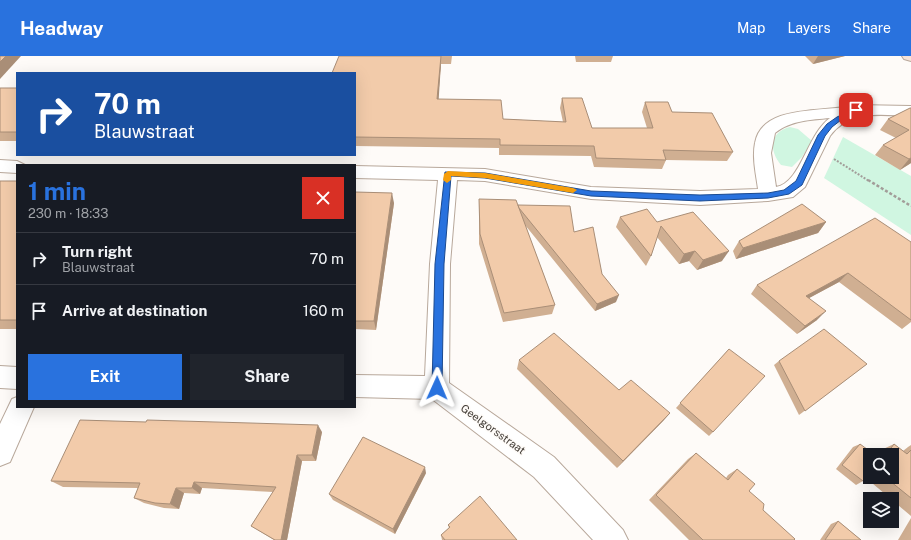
<!DOCTYPE html>
<html lang="en">
<head>
<meta charset="utf-8">
<style>
  :root { --surface:#171b24; --page:#20242c; --text:#f1f3f6; --muted:#9ea1a6; --line:#363941; --accent:#2972de }
  body { margin:0; font-family:"Public Sans",sans-serif; background:var(--page); color:var(--text); height:100vh; display:flex; flex-direction:column; font-size:15px; white-space:nowrap }
  * { box-sizing:border-box; margin:0 }
  p { font-size:13px; color:var(--muted) }
  .icon { flex:none; width:22px; height:22px; fill:none; stroke:currentColor; stroke-width:2; stroke-linecap:round; stroke-linejoin:round }
  .map { position:relative; flex:1; overflow:hidden }
  .details { position:absolute; left:16px; top:108px; width:340px; height:244px; display:flex; flex-direction:column; background:var(--surface); border-radius:0px; box-shadow:0 4px 16px #0002 }
  .details>* { flex:none }
  .hud { position:absolute; left:16px; top:16px; width:340px; height:84px; border-radius:0px; box-shadow:0 4px 16px #0002; background:#1a4fa0; color:#fff; overflow:hidden }
  .fabs { position:absolute; left:863px; top:392px; display:grid; gap:8px }
  .fabs a { display:grid; place-items:center; width:36px; height:36px; border-radius:0px; background:var(--surface); box-shadow:0 4px 16px #0002; font-size:20px }
  .pin { position:absolute; display:grid; place-items:center; width:34px; height:34px; color:#fff; margin:-17px; border-radius:8px; box-shadow:0 2px 6px #0006 }
  .me { position:absolute; width:44px; margin:-22px; rotate:1deg; stroke-linejoin:round; filter:drop-shadow(0 0 3px #0008) }
  .turn { display:flex; align-items:center; gap:14px; height:84px; padding:0 12px; font-size:18px }
  .turn .icon { width:52px; height:52px; stroke-width:2.5 }
  .turn b { display:block; font-size:28px; line-height:34px }
  .round { display:grid; place-items:center; flex:none; width:42px; height:42px; border-radius:0px; background:var(--page) }
  .summary { display:flex; align-items:center; justify-content:space-between; height:68px; padding:0 12px }
  h1 { font-size:24px; font-weight:700; line-height:30px; color:var(--accent) }
  .cta { display:flex; gap:8px; margin-top:auto; padding:8px 12px }
  .cta a { flex:1; height:46px; border-radius:0px; background:var(--accent); color:#fff; font-size:16px; font-weight:700; line-height:46px; text-align:center }
  .cta a+a { background:var(--page); color:var(--text) }
  ul { padding:0; list-style:none }
  li { display:flex; align-items:center; gap:12px; height:52px; padding:0 12px; border-top:1px solid var(--line) }
  li div { flex:1 }
  li b { display:block; font-size:15px }
  li em { font-style:normal }
  header { display:flex; align-items:center; gap:24px; box-sizing:border-box; height:56px; padding:0 20px; background:var(--accent); color:#fff }
  header strong { font-size:19px }
  nav { display:flex; gap:22px; margin-inline-start:auto; font-size:14px }
  .map>svg:first-child { display:block }
  .green { fill:#d0f6e1 }
  .lines { fill:none; stroke-linecap:round; stroke-linejoin:round }
  .street-casing { stroke:#b8a89b; stroke-width:2 }
  .secondary-casing { stroke:#b8a89b; stroke-width:2 }
  .path-far1 { stroke:#a29d99; stroke-width:2; stroke-dasharray:2 1.5; stroke-linecap:butt }
  .path { stroke:#a29d99; stroke-width:2.5; stroke-dasharray:3 2; stroke-linecap:butt }
  .street { fill:#fff; fill-rule:evenodd }
  .secondary { fill:#f6e3d8; fill-rule:evenodd }
  .wall { fill:#d0af92 }
  .shaded-wall { fill:#a98e77 }
  .building { fill:#f2cbaa; stroke:#a98e77 }
  .route { fill:#2972de; stroke:#1b4a90 }
  .slow { fill:#f59e0b }
  .labels { text-anchor:middle; dominant-baseline:central; stroke-width:3; stroke-linejoin:round; paint-order:stroke }
  .street-label { font-size:11px; fill:#413b35; stroke:#fefbf8 }
</style>
</head>
<body>
<header>
<strong>Headway</strong>
<nav><a>Map</a><a>Layers</a><a>Share</a></nav>
</header>
<div class="map">
<svg width="911" height="484" viewBox="0 0 911 484">
  <rect width="100%" height="100%" fill="#fefbf8"/>
  <g class="green">
    <path d="M790,71L798,73L812,85L802,101L792,111L781,109C769,95 769,76 790,71Z"/>
    <polygon points="843,81 911,120 911,179 824,122"/>
  </g>
  <g class="lines">
    <g class="street-casing">
      <g id="street">
        <path d="M856,49L911,50V60C881,59 850,53 830,80L805,131L793,141L768,145L700,149L591,143L485,125L457,124L450,208L449,327L554,401L623,474L628,484H593L534,421L432,343L355,341V319L425,320L430,208L438,124L355,122V110L485,113L591,131L700,135L758,133C756,118 752,102 755,87C762,47 826,57 856,49ZM830,62C807,78 801,127 776,131L771,97L775,77C791,64 811,64 830,62Z"/>
        <polygon points="0,104 17,105 25,109 17,109 17,117 0,116"/>
        <polygon points="0,310 17,311 17,333 0,332"/>
        <polygon points="17,341 17,351 34,351 10,406 0,410 0,368 12,343"/>
      </g>
    </g>
    <g class="secondary-casing">
      <polygon id="secondary" points="902,0 911,0 911,5 904,3"/>
    </g>
    <polyline class="path-far1" points="834,103 869,125"/>
    <polyline class="path" points="868,124 911,150"/>
    <use href="#street" class="street"/>
    <use href="#secondary" class="secondary"/>
  </g>
  <g class="wall">
    <polygon points="339,0 452,0 451,8 441,8 438,43 503,63 563,66 560,52 562,42 592,72 647,72 642,56 645,46 672,56 733,96 727,105 666,104 662,113 594,111 591,100 499,99 499,92 355,90 355,17"/>
    <polygon points="575,0 613,0 611,6 576,6"/>
    <polygon points="805,0 845,0 813,8"/>
    <rect x="0" y="32" width="17" height="53"/>
    <polygon points="911,52 911,107 900,114 875,99 883,89 896,82 880,74 888,63"/>
    <rect x="0" y="125" width="17" height="148"/>
    <polygon points="355,136 394,147 376,274 355,273"/>
    <polygon points="479,143 518,149 574,176 602,218 616,246 595,255 525,169 555,249 552,258 503,266 479,188"/>
    <polygon points="620,161 657,166 722,205 697,214 689,205 679,208 657,181 651,200 646,210 616,171"/>
    <polygon points="826,166 818,177 736,203 733,195 739,185"/>
    <polygon points="911,186 911,266 902,273 839,226 809,242 817,264 797,278 751,238 757,229"/>
    <polygon points="729,293 713,376 709,380 676,352"/>
    <polygon points="519,304 619,334 670,357 663,365 617,412 517,313"/>
    <polygon points="779,305 867,308 799,359 774,309"/>
    <polygon points="322,376 316,405 302,405 287,484 274,484 251,470 273,436 202,432 200,438 184,437 179,453 164,452 144,447 134,442 138,432 63,431 51,425"/>
    <polygon points="860,388 870,399 870,421 892,421 892,399 877,399 881,394 894,388 903,395 908,391 911,389 911,460 892,444 892,443 891,443 866,422 863,425 856,429 836,413 853,391"/>
    <polygon points="696,397 726,422 728,419 737,413 749,435 763,454 794,484 689,484 649,444 688,403"/>
    <polygon points="426,417 395,478 333,444 329,438"/>
    <polygon points="911,462 911,484 898,484"/>
    <polygon points="838,465 861,484 820,484 831,468"/>
    <polygon points="448,469 517,484 442,484 441,479 449,472"/>
  </g>
  <g class="shaded-wall">
    <polygon points="6,0 21,0 0,23 0,6"/>
    <polygon points="441,0 441,8 438,53 437,43"/>
    <polygon points="818,0 845,0 813,8"/>
    <polygon points="911,102 911,107 900,114 909,103"/>
    <polygon points="392,137 394,147 376,274 374,265"/>
    <polygon points="826,166 818,177 736,203 743,192"/>
    <polygon points="695,195 689,205 679,208 684,198"/>
    <polygon points="729,195 722,205 697,214 703,204"/>
    <polygon points="848,217 839,226 798,248 806,240"/>
    <polygon points="619,239 616,246 595,255 597,248"/>
    <polygon points="826,255 817,264 797,278 805,270"/>
    <polygon points="670,357 663,365 617,412 623,405"/>
    <polygon points="318,369 322,376 316,405 312,399"/>
    <polygon points="297,399 302,405 287,484 281,484"/>
    <polygon points="425,411 426,417 395,478 393,473"/>
    <polygon points="194,426 202,432 200,438 192,432"/>
    <polygon points="176,432 184,437 179,453 170,448"/>
  </g>
  <g class="building">
    <polygon points="0,0 6,0 0,6"/>
    <polygon points="339,0 441,0 437,43 501,44 503,63 566,66 562,42 582,42 592,72 653,72 645,46 668,46 672,56 712,57 733,96 663,94 666,104 596,102 594,90 500,89 500,83 355,81 355,17 332,17"/>
    <rect x="0" y="32" width="17" height="44"/>
    <polygon points="910,52 911,52 911,102 909,103 883,89 909,74 888,63"/>
    <rect x="0" y="125" width="17" height="139"/>
    <polygon points="355,136 392,137 374,265 355,265"/>
    <polygon points="479,143 516,144 555,249 504,257 480,178"/>
    <polygon points="802,148 826,166 743,192 739,185"/>
    <polygon points="518,149 570,150 574,176 593,171 602,218 619,239 597,248 519,152"/>
    <polygon points="647,153 657,166 693,156 729,195 703,204 695,195 684,198 661,170 651,200 620,161"/>
    <polygon points="875,162 911,186 911,264 848,217 806,240 826,255 805,270 757,229"/>
    <polygon points="824,273 867,308 805,355 779,305"/>
    <polygon points="554,277 619,334 631,324 670,357 623,405 519,304"/>
    <polygon points="729,293 765,320 713,376 680,347"/>
    <polygon points="80,364 146,366 147,364 318,369 312,399 297,399 281,484 275,484 251,470 276,431 194,426 192,432 176,432 170,448 155,447 134,442 140,427 51,425"/>
    <polygon points="363,381 425,411 393,473 329,438"/>
    <polygon points="860,388 875,399 870,399 870,416 863,425 842,409"/>
    <polygon points="894,388 907,398 911,394 911,442 885,421 892,421 892,399 886,399"/>
    <polygon points="696,397 728,424 737,413 755,428 749,435 764,448 763,454 795,483 794,484 703,484 656,439"/>
    <polygon points="480,440 517,484 445,484 441,479 450,471 448,469"/>
    <polygon points="838,465 861,484 825,484"/>
  </g>
  <polygon class="route" points="856,52 858,53 858,56 841,64 832,71 825,80 802,129 789,138 768,142 700,145 591,140 485,122 451,120 444,208 442,332 441,336 437,337 433,336 432,332 435,208 445,116 485,117 591,135 700,139 768,137 784,134 796,125 818,79 827,68 837,61"/>
  <polygon class="slow" points="448,115 485,117 573,132 577,134 573,137 485,122 451,120 451,124 447,127 443,124 444,118"/>
  <g class="labels">
    <g class="street-label">
      <text transform="translate(493 373) rotate(36)">Geelgorsstraat</text>
    </g>
  </g>
</svg>
<div class="fabs">
<a><svg class="icon" aria-label="search" viewBox="0 0 24 24"><circle cx="10" cy="10" r="6"/><path d="M15 15l6 6"/></svg></a>
<a><svg class="icon" aria-label="layers" viewBox="0 0 24 24"><path d="M12 4l9 5-9 5-9-5zM3 14l9 5 9-5"/></svg></a>
</div>
<div class="pin" style="left:856px;top:54px;background:#d93025"><svg class="icon" aria-label="arrive" viewBox="0 0 24 24"><path d="M6 21V4h12l-3 4 3 4H6"/></svg></div>
<svg class="me" style="left:437px;top:332px" viewBox="-20 -20 40 40"><path d="M0-17L14 15 0 8-14 15z" fill="#2972de" stroke="#fff" stroke-width="4"/></svg>
<div class="hud">
<div class="turn"><svg class="icon" aria-label="right" viewBox="0 0 24 24"><path d="M7 20v-9h11M14 6l5 5-5 5"/></svg><div><b>70 m</b>Blauwstraat</div></div>
</div>
<section class="details">
<div class="summary"><div><h1>1 min</h1><p>230 m · 18:33</p></div><a class="round" style="background:#d93025;color:#fff"><svg class="icon" aria-label="close" viewBox="0 0 24 24"><path d="M6 6l12 12M18 6L6 18"/></svg></a></div>
<ul>
<li><svg class="icon" aria-label="right" viewBox="0 0 24 24"><path d="M7 20v-9h11M14 6l5 5-5 5"/></svg><div><b>Turn right</b><p>Blauwstraat</p></div><em>70 m</em></li>
<li><svg class="icon" aria-label="arrive" viewBox="0 0 24 24"><path d="M6 21V4h12l-3 4 3 4H6"/></svg><div><b>Arrive at destination</b></div><em>160 m</em></li>
</ul>
<div class="cta"><a>Exit</a><a>Share</a></div>
</section>
</div>
</body>
</html>
